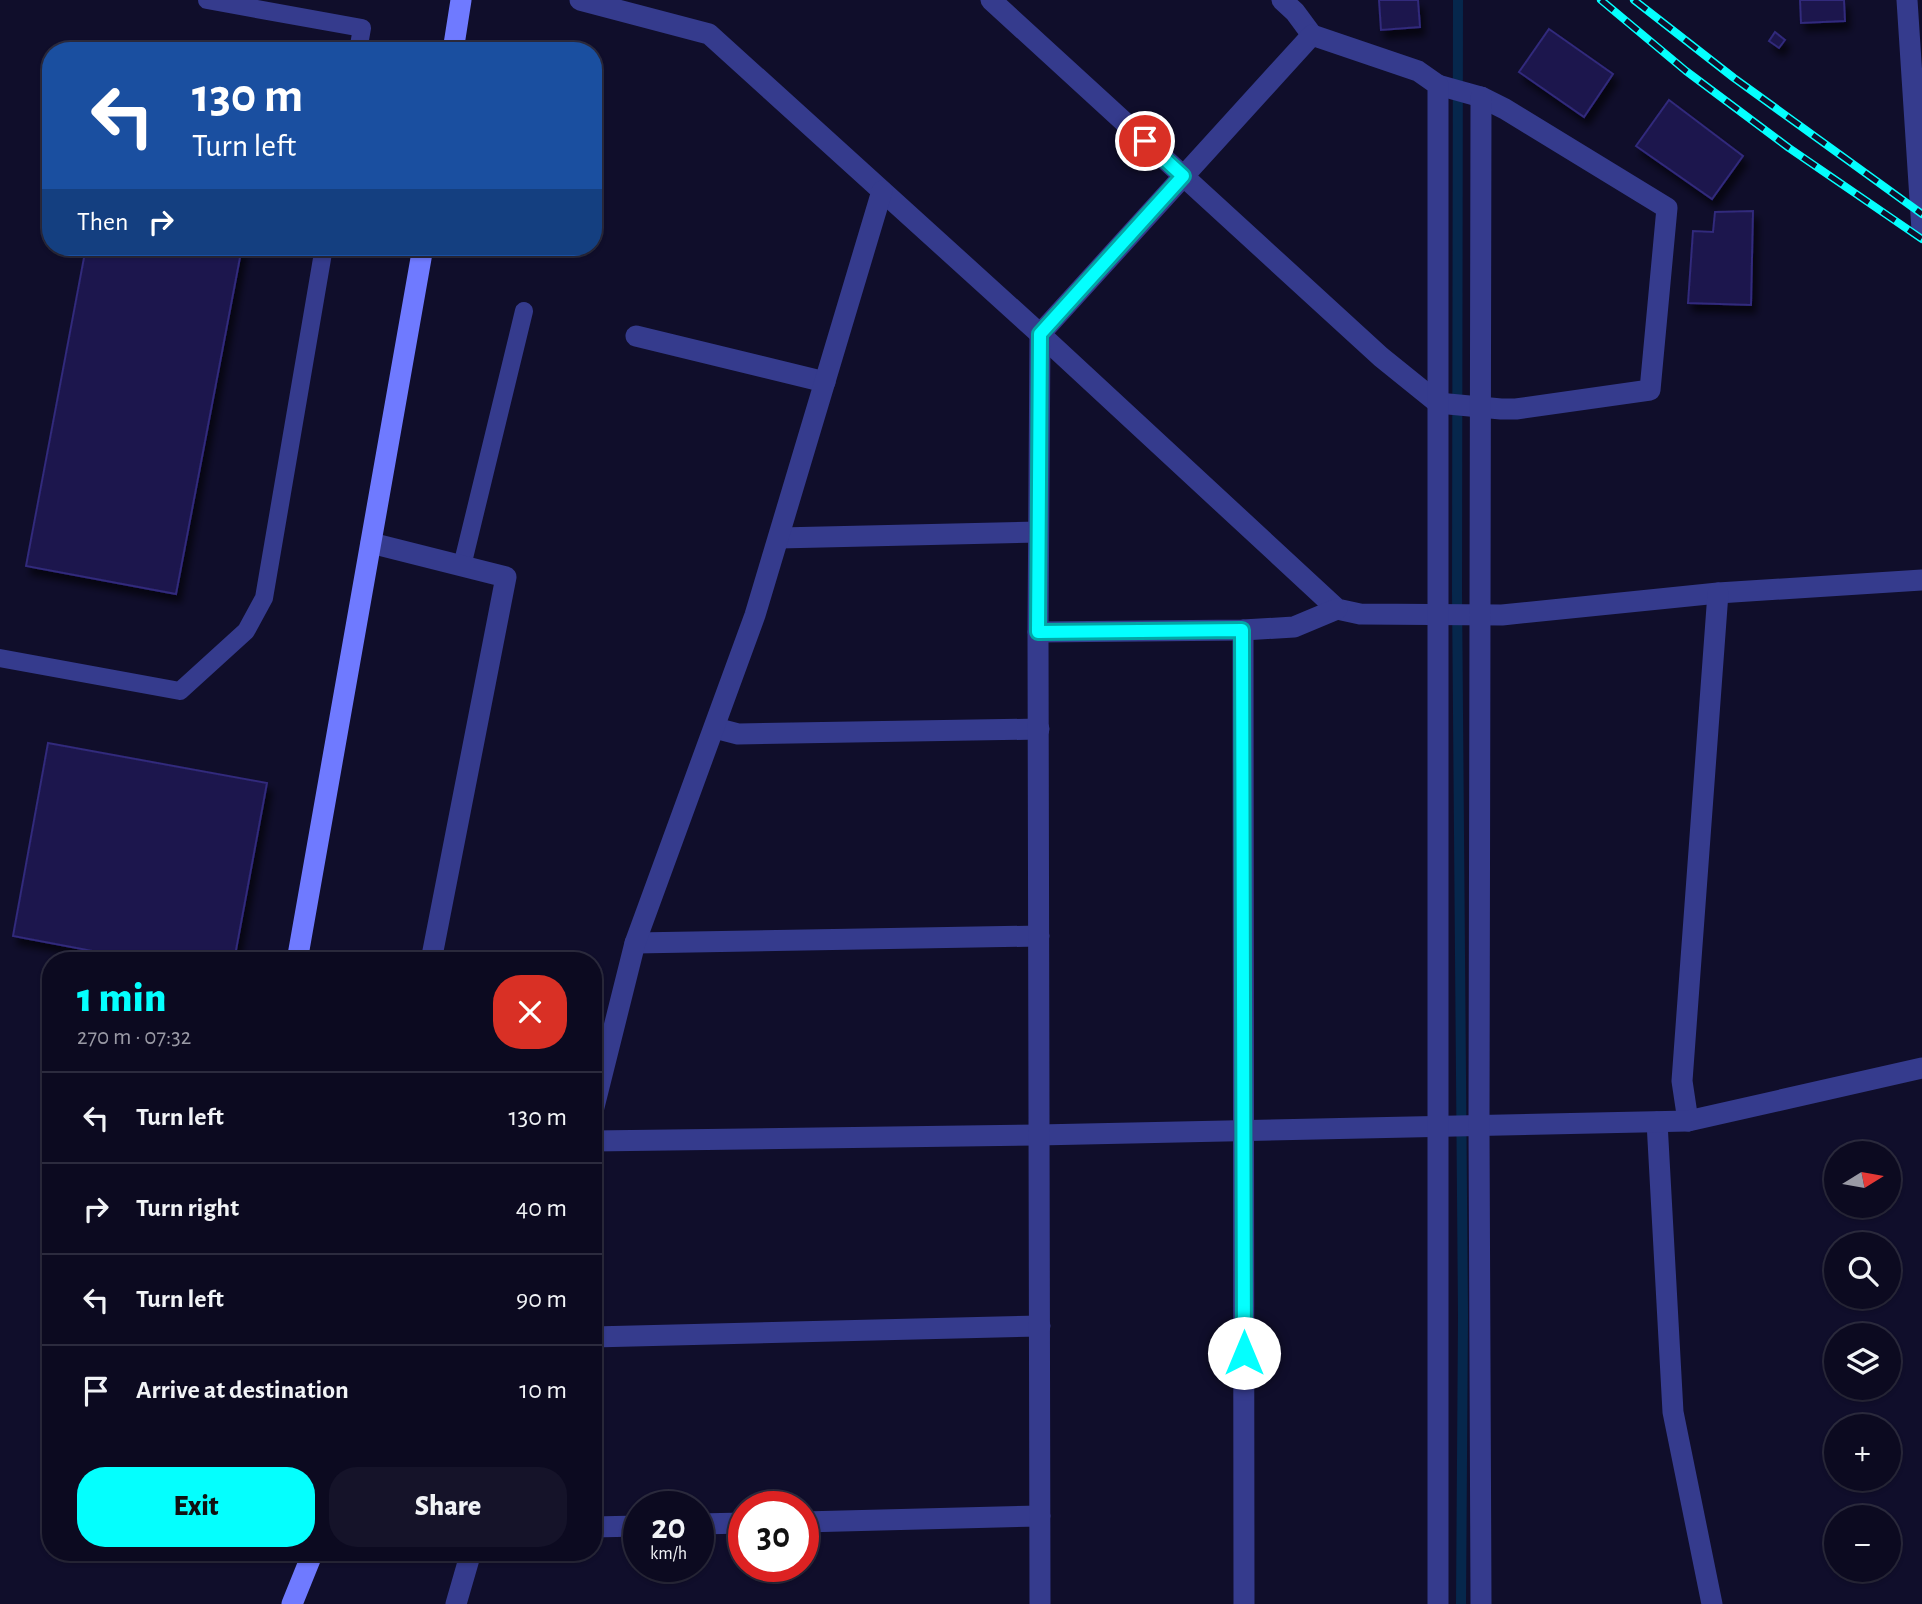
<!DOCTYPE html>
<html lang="en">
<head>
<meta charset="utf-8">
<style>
  :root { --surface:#0c0a20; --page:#151329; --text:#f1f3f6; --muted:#9a9aa5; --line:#2c2b3e; --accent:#04fffe }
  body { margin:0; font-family:"Alegreya Sans",sans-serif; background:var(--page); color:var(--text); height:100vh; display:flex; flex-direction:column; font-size:26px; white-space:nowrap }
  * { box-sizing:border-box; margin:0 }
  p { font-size:23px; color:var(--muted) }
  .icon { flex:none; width:38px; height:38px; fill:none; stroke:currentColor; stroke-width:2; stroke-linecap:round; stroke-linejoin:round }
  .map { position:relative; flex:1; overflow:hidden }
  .details { position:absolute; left:42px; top:952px; width:560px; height:609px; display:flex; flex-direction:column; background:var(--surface); border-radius:28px; box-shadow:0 2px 5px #0004,0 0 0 2px var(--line) }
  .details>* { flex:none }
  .hud { position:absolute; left:42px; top:42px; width:560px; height:214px; border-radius:28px; box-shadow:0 2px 5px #0004,0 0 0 2px var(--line); background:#1a4fa0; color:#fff; overflow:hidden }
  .needle { width:46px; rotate:79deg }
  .tools { position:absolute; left:1824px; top:1141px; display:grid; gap:14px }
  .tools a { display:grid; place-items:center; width:77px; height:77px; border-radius:50%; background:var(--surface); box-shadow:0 2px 5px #0004,0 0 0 2px var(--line); font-size:35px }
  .speed { position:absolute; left:623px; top:1491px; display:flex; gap:14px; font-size:35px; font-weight:700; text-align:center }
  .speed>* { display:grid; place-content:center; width:91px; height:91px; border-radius:50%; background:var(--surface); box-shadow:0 2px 5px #0004,0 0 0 2px var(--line); line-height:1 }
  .speed small { font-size:18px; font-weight:400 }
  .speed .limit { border:10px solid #d22; background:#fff; color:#111 }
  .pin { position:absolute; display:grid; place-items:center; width:60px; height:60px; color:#fff; margin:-30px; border:4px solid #fff; border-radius:50%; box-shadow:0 2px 7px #0007 }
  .me { position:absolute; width:77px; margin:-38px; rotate:0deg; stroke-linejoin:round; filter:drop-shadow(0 0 5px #0008) }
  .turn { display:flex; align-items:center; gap:24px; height:147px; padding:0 35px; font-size:32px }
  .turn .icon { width:91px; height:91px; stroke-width:2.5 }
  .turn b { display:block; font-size:49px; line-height:60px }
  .then { display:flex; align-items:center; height:66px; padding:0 35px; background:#0003; gap:14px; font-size:26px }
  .round { display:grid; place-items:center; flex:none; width:74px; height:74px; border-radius:28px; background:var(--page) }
  .head { display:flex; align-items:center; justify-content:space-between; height:119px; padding:0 35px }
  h1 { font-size:42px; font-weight:800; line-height:52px; color:var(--accent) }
  .button { display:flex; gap:14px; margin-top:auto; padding:14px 35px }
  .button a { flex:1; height:80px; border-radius:28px; background:var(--accent); color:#111; font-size:28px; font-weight:800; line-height:80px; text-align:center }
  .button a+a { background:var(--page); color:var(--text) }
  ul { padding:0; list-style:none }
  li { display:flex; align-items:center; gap:21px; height:91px; padding:0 35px; border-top:2px solid var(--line) }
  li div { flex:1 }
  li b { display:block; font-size:26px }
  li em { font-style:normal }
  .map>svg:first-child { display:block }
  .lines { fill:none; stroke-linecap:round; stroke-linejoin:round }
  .stream { stroke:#06274c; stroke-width:10 }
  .building { fill:#1e184d; stroke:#30297b; stroke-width:2; filter:url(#shadow) }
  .lane { stroke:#353b8d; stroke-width:18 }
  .street { stroke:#353b8d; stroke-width:21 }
  .secondary { stroke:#6f7aff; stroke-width:21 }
  .rail-casing { stroke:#04fffe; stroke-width:8 }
  .rail { stroke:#100e2b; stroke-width:5; stroke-dasharray:16; stroke-linecap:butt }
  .route-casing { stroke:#03a6a5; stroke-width:18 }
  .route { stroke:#04fffe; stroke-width:12 }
</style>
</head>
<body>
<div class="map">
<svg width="1922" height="1604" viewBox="0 0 1922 1604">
  <defs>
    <filter id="shadow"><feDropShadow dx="4.5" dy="8" stdDeviation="3.5" flood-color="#0009"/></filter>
  </defs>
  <rect width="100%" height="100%" fill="#100e2b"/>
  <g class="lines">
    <polyline class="stream" points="1458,0 1457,592 1463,1316 1461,1604"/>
  </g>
  <g class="building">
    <polygon points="1379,0 1418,0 1420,27 1381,30"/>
    <polygon points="1800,0 1844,0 1845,21 1801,23"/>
    <polygon points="1549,29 1613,74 1584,117 1519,72"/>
    <polygon points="1775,32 1785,40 1779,48 1769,41"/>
    <polygon points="1669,100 1743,156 1712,199 1636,146"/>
    <polygon points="1753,211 1751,305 1688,303 1693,231 1713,232 1715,212"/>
    <polygon points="86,247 242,247 176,594 26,566"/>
    <polygon points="48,743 267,783 234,961 145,961 13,936"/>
  </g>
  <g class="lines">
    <g class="lane">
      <polyline points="207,0 362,28 358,51"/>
      <polyline points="462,566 524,311"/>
      <polyline points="0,658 180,691 246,631 264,598 324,247"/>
    </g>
    <g class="street">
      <polyline points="580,0 709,34 1040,334 1337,609 1360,614 1502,615 1718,593 1922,580"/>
      <polyline points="991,0 1381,357 1438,403 1501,409 1516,409 1650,390 1667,208 1505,109 1481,97 1438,85"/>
      <polyline points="1282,0 1295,12 1312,35"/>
      <polyline points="1907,0 1922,230"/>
      <polyline points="636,336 825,382"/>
      <polyline points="779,538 1038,532"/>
      <polyline points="371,543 506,577 431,961"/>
      <polyline points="1243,630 1244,1604"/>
      <polyline points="1038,632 1243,630 1294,627 1337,609"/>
      <polyline points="715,728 738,734 1039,729"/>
      <polyline points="635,943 1039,936"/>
      <polyline points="593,1111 635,943 755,615 882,191"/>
      <polyline points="1688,1121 1682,1081 1718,593"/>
      <polyline points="1657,1122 1673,1412 1712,1604"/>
      <polyline points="593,1141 1038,1135 1688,1121 1922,1068"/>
      <polyline points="593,1337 1040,1326"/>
      <polyline points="803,1522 1040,1516"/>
      <polyline points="698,1524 744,1523"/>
      <polyline points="593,1527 639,1526"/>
      <polyline points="456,1604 471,1552"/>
      <polyline points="1040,1604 1038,632 1040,334 1312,35 1418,71 1438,85 1438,1604"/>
      <polyline points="1481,1604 1479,1126 1481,97"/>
    </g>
    <g class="secondary">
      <polyline points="453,51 461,0"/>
      <polyline points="297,961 423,247"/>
      <polyline points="292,1604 313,1552"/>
    </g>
    <g class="rail-casing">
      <g id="rail">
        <polyline points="1601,0 1686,71 1789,148 1922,239"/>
        <polyline points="1634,0 1734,78 1922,214"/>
      </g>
    </g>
    <use href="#rail" class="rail"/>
  </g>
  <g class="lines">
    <g class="route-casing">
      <polyline id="route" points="1145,141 1183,176 1040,334 1038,632 1242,630 1244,1353"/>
    </g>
    <use href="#route" class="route"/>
  </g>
</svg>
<div class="tools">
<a><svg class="needle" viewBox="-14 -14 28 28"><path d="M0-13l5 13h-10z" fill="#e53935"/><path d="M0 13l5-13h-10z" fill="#9a9aa5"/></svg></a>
<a><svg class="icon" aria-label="search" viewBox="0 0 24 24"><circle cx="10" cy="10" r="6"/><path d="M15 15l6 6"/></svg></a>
<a><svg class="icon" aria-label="layers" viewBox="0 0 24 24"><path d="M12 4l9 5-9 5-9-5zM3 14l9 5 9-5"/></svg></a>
<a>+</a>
<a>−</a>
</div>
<div class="speed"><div>20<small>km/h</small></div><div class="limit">30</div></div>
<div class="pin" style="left:1145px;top:141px;background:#d93025"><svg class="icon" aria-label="arrive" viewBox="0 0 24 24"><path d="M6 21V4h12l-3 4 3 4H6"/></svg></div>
<svg class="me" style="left:1244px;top:1353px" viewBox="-20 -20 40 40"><circle r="19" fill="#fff"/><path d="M0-13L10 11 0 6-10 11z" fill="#04fffe"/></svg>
<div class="hud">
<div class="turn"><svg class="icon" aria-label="left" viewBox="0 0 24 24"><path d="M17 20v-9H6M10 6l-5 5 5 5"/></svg><div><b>130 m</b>Turn left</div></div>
<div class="then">Then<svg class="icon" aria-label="right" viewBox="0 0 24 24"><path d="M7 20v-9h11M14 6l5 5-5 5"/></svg></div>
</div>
<section class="details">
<div class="head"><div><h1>1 min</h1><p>270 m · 07:32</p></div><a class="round" style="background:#d93025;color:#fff"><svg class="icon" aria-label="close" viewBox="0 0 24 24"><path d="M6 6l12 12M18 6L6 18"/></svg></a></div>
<ul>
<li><svg class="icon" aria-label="left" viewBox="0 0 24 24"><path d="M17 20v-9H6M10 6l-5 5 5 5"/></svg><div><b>Turn left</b></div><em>130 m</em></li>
<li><svg class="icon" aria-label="right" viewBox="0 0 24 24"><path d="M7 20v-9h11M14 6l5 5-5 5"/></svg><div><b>Turn right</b></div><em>40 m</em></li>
<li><svg class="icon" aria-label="left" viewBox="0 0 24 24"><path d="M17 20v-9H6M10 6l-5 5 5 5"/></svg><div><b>Turn left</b></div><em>90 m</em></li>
<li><svg class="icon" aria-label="arrive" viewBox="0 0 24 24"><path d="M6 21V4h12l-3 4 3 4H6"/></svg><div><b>Arrive at destination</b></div><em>10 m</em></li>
</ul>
<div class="button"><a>Exit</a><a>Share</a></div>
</section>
</div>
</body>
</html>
